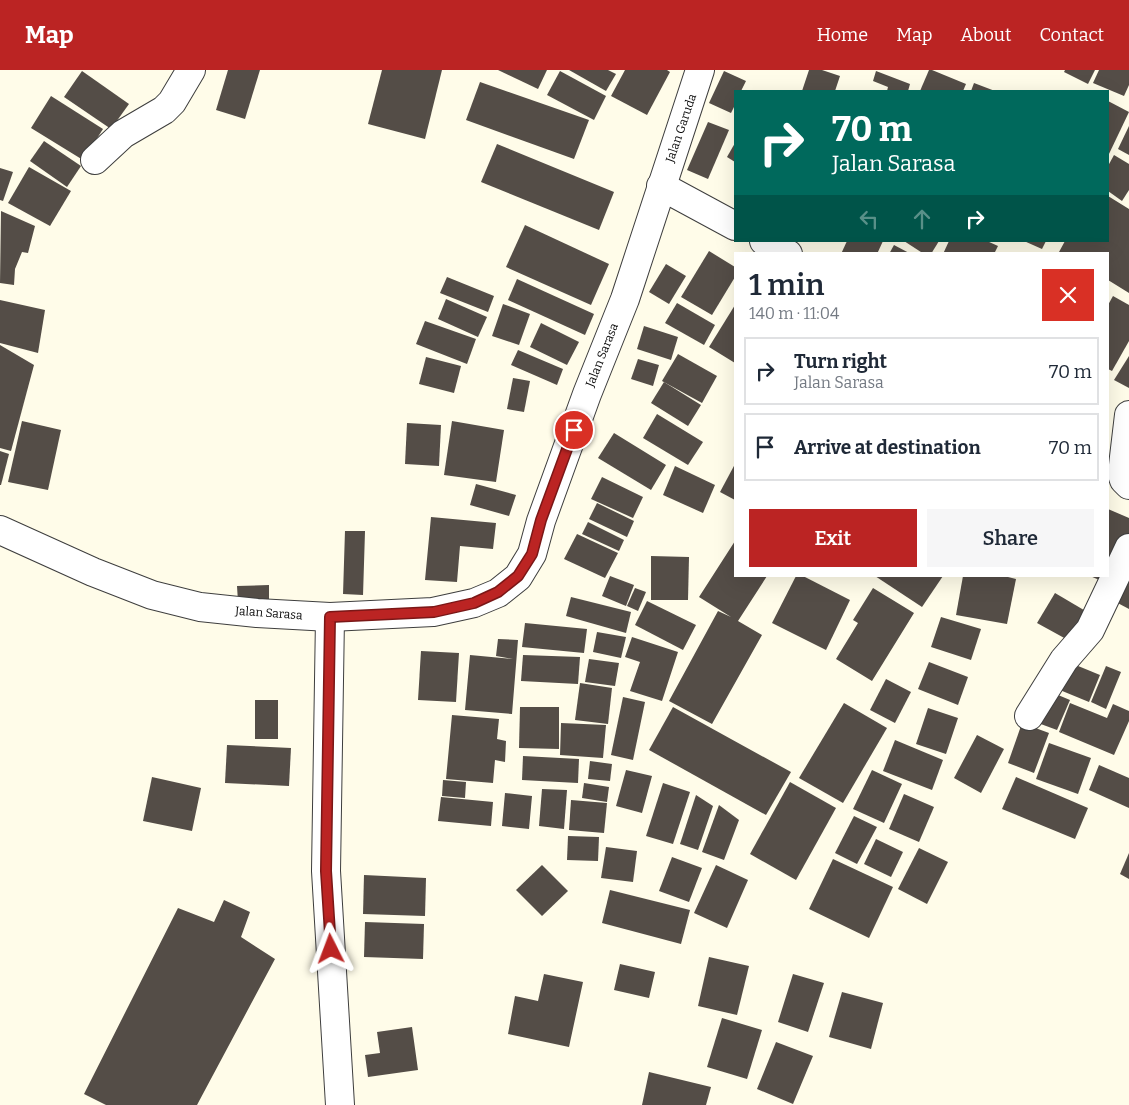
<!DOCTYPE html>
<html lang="en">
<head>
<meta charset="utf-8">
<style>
  :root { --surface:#fff; --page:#f6f6f7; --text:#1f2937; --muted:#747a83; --line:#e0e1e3; --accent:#bb2423 }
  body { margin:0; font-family:Bitter,serif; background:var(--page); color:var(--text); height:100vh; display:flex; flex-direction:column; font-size:19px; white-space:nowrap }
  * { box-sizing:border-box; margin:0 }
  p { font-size:16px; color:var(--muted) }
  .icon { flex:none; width:28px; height:28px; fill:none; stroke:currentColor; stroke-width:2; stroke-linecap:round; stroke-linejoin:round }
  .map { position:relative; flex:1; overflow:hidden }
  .side { position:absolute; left:734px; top:182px; width:375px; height:325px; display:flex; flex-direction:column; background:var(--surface); border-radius:0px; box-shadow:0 5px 20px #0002 }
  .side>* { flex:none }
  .banner { position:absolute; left:734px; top:20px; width:375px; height:152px; border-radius:0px; box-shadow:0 5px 20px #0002; background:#00695c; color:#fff; overflow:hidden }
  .pin { position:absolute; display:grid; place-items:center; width:42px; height:42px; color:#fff; margin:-21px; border:2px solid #fff; border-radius:50%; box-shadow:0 1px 5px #0007 }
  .me { position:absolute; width:55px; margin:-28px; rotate:357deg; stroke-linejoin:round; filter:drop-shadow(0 0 4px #0008) }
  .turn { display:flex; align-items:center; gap:18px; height:105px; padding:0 15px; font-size:22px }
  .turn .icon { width:65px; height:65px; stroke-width:2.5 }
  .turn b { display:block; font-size:35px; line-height:42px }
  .lanes { display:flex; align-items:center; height:48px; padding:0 15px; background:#0003; justify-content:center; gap:25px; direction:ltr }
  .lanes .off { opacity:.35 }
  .round { display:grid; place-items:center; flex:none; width:52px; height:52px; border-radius:0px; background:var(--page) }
  .head { display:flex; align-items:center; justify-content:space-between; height:85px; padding:0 15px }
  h1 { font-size:30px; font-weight:600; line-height:38px }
  .cta { display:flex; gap:10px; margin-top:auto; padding:10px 15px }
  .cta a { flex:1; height:58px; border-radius:0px; background:var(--accent); color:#fff; font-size:20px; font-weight:600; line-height:58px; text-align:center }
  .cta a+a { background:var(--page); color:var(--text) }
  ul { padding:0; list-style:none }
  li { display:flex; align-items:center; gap:15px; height:68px; margin:0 10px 8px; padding:0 5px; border:2px solid var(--line); border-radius:0px }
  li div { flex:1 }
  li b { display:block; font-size:19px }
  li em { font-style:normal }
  header { display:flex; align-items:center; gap:30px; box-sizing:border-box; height:70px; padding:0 25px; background:var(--accent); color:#fff }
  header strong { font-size:24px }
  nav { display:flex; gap:28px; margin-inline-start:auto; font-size:18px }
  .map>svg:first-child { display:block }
  .building { fill:#544d47 }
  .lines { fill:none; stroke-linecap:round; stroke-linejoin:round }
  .minor-casing { stroke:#3e3e3e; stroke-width:30 }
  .minor { stroke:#fff; stroke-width:28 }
  .route-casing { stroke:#7a1717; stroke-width:12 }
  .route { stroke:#bb2423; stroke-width:9 }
  .labels { text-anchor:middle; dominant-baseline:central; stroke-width:5; stroke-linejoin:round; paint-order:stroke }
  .street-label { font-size:12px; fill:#0b0b0b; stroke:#fff }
</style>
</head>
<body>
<header>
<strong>Map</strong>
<nav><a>Home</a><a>Map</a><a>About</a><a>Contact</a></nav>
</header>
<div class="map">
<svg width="1129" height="1035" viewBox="0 0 1129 1035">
  <rect width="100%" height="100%" fill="#fffce9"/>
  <g class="building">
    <polygon points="228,0 260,0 245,49 216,40"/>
    <polygon points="382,0 442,0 425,69 368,54"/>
    <polygon points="498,0 547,0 538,19"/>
    <polygon points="569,0 608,0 616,4 606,21"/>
    <polygon points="625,0 667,0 670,2 647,45 611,26"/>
    <polygon points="809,0 822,0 840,6 835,21 802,21"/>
    <polygon points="929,0 932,0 966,14 963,21 920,21"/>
    <polygon points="1065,0 1095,0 1088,14 1064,2"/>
    <polygon points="1099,0 1129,0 1129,15 1124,26 1093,13"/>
    <polygon points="82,1 129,34 111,59 64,27"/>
    <polygon points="560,1 606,26 594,50 547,25"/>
    <polygon points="724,1 746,11 741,21 735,21 735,35 731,43 709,33"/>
    <polygon points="876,1 910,14 908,21 887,21 888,17 873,11"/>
    <polygon points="480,12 589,50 574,89 466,50"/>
    <polygon points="974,13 995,21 971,21"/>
    <polygon points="51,26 103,59 83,90 31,58"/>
    <polygon points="1108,31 1129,42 1108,86"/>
    <polygon points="708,52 729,60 708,109 687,100"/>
    <polygon points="1129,56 1129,85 1118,79"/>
    <polygon points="44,71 81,96 67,117 30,91"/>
    <polygon points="735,73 735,92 727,87"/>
    <polygon points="497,74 614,122 599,160 481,112"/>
    <polygon points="1114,85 1129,94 1129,120 1122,131 1108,121 1108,96"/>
    <polygon points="29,97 71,121 50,156 8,133"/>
    <polygon points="0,98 13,102 3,131 0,130"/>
    <polygon points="1108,126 1129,139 1129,223 1108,210 1108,184 1061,184 1059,182 1065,171 1108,171"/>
    <polygon points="1,141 35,156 28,183 22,182 15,199 14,215 0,213"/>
    <polygon points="525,155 609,194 591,235 506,197"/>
    <polygon points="847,171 883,171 877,184 841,184"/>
    <polygon points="904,171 939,171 931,184 924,184"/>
    <polygon points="949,171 987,171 998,176 994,184 943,184"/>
    <polygon points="1024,171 1046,171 1042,179"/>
    <polygon points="894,175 911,184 889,184"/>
    <polygon points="709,181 735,197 735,207 712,245 681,227"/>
    <polygon points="666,194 686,206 669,234 649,222"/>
    <polygon points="447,207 494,226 488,242 440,223"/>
    <polygon points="517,209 594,244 585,265 508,230"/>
    <polygon points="1113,226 1129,235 1129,271 1112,301 1108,299 1108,235"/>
    <polygon points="446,229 487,247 478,267 438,249"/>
    <polygon points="0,230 45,240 38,283 0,273"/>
    <polygon points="677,233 715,255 704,275 665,253"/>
    <polygon points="503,234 530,244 519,275 492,266"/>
    <polygon points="735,235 735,293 709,277"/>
    <polygon points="425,251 476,269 467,294 416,274"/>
    <polygon points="541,253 579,272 567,295 530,277"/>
    <polygon points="644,256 678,267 671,290 637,279"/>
    <polygon points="0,275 34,295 11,381 0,378"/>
    <polygon points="518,280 563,299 557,315 511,295"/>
    <polygon points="678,284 717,306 702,333 662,311"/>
    <polygon points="1129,286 1129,318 1114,310"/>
    <polygon points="426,287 461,296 454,323 419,314"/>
    <polygon points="638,289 659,295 653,316 631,309"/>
    <polygon points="513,308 530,311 524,342 507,339"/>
    <polygon points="664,312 701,335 688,356 651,333"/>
    <polygon points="657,344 703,372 688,395 643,368"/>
    <polygon points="22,351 61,360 48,420 8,412"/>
    <polygon points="452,351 504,360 496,412 444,405"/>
    <polygon points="407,353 441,355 439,396 405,394"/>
    <polygon points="614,363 666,395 651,420 598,388"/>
    <polygon points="0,381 9,384 1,415 0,415"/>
    <polygon points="735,394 735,430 720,422"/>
    <polygon points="675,396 715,415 703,443 663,425"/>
    <polygon points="602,407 643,427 633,448 591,429"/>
    <polygon points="476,414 516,425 509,446 470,435"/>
    <polygon points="597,433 634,451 627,467 589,449"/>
    <polygon points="1108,439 1129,448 1129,470 1111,515 1090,506 1108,506"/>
    <polygon points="431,447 496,453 493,479 460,476 457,512 425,510"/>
    <polygon points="588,452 624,470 619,481 582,464"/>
    <polygon points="345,461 365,461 363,525 343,524"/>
    <polygon points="577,464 618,483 605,508 564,489"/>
    <polygon points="735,471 735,506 767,506 738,551 762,565 712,654 669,631 718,541 731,547 699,527"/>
    <polygon points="651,486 689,487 688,530 651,530"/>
    <polygon points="1129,497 1129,539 1112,530"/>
    <polygon points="610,506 634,515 626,536 602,526"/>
    <polygon points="796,506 803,506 850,530 826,580 772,553"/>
    <polygon points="875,506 943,506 922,537"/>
    <polygon points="963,506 1004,506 1016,509 1007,554 956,545"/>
    <polygon points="269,515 269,531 238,532 237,516"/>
    <polygon points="635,518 646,522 638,541 627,536"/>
    <polygon points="873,518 914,543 872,611 836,589 858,553 853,550"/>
    <polygon points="1055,523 1094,546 1077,575 1037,553"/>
    <polygon points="571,527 631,542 626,563 566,546"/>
    <polygon points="647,531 696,555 683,580 635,555"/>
    <polygon points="941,547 981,559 971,590 931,577"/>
    <polygon points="525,553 587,559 584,583 522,577"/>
    <polygon points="597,562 626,567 621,588 593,582"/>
    <polygon points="632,567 678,582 662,631 630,621 640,592 625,587"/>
    <polygon points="498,569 518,570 512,644 465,640 470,585 513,589 496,586"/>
    <polygon points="421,581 459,583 456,632 418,630"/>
    <polygon points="523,585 580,587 578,614 521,611"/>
    <polygon points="589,589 619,593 615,616 585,612"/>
    <polygon points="1066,591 1100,605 1089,632 1055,618"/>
    <polygon points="929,592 968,607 958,635 918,619"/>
    <polygon points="1106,596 1121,602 1106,639 1091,632"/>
    <polygon points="886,609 911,622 895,653 870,640"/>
    <polygon points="580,613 612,618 608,654 575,650"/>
    <polygon points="1051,622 1070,630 1057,660 1038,653"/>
    <polygon points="623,627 645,632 633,690 611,685"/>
    <rect x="255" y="630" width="23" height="39"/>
    <polygon points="844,633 887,658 843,733 799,708"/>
    <polygon points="1070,633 1107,648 1113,634 1129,641 1129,651 1114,685 1059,662"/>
    <polygon points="520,637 559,637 559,679 519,678"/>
    <polygon points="673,637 791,702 766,745 649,680"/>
    <polygon points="928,638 958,648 946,684 916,674"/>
    <polygon points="452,645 499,649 497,669 506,671 505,692 495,690 493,713 446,709"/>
    <polygon points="561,653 606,655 603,688 560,685"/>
    <polygon points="1022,653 1049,663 1034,703 1008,693"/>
    <polygon points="977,665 1004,679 981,723 954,708"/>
    <polygon points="895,670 943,690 932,720 883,701"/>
    <polygon points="1049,673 1091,688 1078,724 1036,709"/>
    <polygon points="227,675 291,678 289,716 225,713"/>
    <polygon points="523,686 579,689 578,713 522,710"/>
    <polygon points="590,691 612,694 610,711 588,709"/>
    <polygon points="1099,695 1129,708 1129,738 1089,720"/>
    <polygon points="626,700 652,706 642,743 616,736"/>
    <polygon points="872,700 902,714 884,753 853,739"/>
    <polygon points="152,707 201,718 192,761 143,751"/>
    <polygon points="1016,707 1088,738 1075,769 1002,739"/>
    <polygon points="443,710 466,712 465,728 442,726"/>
    <polygon points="790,712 836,738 796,810 750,784"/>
    <polygon points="584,713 609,717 607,732 582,728"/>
    <polygon points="663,713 690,722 673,774 646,766"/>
    <polygon points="542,719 567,720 564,759 539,756"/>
    <polygon points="505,723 532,726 529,759 502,756"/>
    <polygon points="904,724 934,737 919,772 889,759"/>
    <polygon points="696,725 713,736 698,780 680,774"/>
    <polygon points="441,727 493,732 491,756 438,751"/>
    <polygon points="571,730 607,733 604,763 569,760"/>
    <polygon points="719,735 739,750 724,790 702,782"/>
    <polygon points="854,746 877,757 857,794 835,783"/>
    <polygon points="568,766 599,767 598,791 567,790"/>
    <polygon points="876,769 903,782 891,807 864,794"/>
    <polygon points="606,777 637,781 633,812 601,808"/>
    <polygon points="919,778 948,792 927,834 898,819"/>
    <polygon points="1129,783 1129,809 1120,804"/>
    <polygon points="672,787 702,798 689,832 659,821"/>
    <polygon points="833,789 893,817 869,868 809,839"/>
    <polygon points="542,795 568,821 542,846 516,820"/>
    <polygon points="716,795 748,810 727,858 694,843"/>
    <polygon points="364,805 426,808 425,846 363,844"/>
    <polygon points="610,820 690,840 681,874 602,853"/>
    <polygon points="224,830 250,842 241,867 275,889 197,1035 106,1035 84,1024 178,838 214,852"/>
    <polygon points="365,852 424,854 423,889 364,887"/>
    <polygon points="709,887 749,896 737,945 698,936"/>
    <polygon points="620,894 655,902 649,928 614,920"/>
    <polygon points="544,904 583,912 569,977 508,964 515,926 538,931"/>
    <polygon points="793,904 824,913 808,962 778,952"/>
    <polygon points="842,922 883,933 871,979 829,967"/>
    <polygon points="722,948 762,960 747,1009 707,997"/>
    <polygon points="412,957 418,1000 368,1007 365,985 380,983 377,962"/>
    <polygon points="776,972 813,986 793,1034 757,1019"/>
    <polygon points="649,1002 711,1017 706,1035 642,1035"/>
  </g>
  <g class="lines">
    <g class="minor-casing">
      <g id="minor">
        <polyline points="95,90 123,64 164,40 172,32 191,0"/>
        <polyline points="661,116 735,156"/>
        <polyline points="764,171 788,184"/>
        <polyline points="1129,345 1122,404 1124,410 1129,415"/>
        <polyline points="0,460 93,502 152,525 200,537 257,543 330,547 433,542 474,533 498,523 518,507 532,484 541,451 587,324 625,229 700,0"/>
        <polyline points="330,547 326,801 340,1035"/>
        <polyline points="1029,646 1064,590 1090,560 1129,478"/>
      </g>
    </g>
    <use href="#minor" class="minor"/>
  </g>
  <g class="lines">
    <g class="route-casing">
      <polyline id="route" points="331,879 326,801 330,547 434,542 474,533 498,522 518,506 532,484 541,450 574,360"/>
    </g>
    <use href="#route" class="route"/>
  </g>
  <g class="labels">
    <g class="street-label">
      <text transform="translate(681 58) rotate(-71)">Jalan Garuda</text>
      <text transform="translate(602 285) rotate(-68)">Jalan Sarasa</text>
      <text transform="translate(269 543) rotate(4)">Jalan Sarasa</text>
    </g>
  </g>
</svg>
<div class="pin" style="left:574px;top:360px;background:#d93025"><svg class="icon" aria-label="arrive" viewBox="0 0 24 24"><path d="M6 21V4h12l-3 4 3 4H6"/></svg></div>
<svg class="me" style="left:331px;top:879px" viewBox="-20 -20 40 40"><path d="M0-17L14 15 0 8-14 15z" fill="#bb2423" stroke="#fff" stroke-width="4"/></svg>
<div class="banner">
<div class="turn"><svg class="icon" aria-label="right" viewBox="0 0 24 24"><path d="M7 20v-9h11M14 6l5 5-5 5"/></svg><div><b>70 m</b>Jalan Sarasa</div></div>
<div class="lanes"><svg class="icon off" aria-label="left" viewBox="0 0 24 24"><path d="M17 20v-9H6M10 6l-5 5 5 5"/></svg><svg class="icon off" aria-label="ahead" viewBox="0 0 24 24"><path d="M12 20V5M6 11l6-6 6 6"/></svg><svg class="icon" aria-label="right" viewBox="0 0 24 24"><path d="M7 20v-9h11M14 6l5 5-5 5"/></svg></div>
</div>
<section class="side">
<div class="head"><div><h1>1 min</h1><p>140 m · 11:04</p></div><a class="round" style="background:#d93025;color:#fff"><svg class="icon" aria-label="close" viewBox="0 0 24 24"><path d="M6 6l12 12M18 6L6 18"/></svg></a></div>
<ul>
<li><svg class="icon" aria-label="right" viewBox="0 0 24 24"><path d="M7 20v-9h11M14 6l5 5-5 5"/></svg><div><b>Turn right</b><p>Jalan Sarasa</p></div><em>70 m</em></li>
<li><svg class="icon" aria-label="arrive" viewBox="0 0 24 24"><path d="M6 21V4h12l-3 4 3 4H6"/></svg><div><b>Arrive at destination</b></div><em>70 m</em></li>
</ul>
<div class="cta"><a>Exit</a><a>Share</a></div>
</section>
</div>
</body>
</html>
